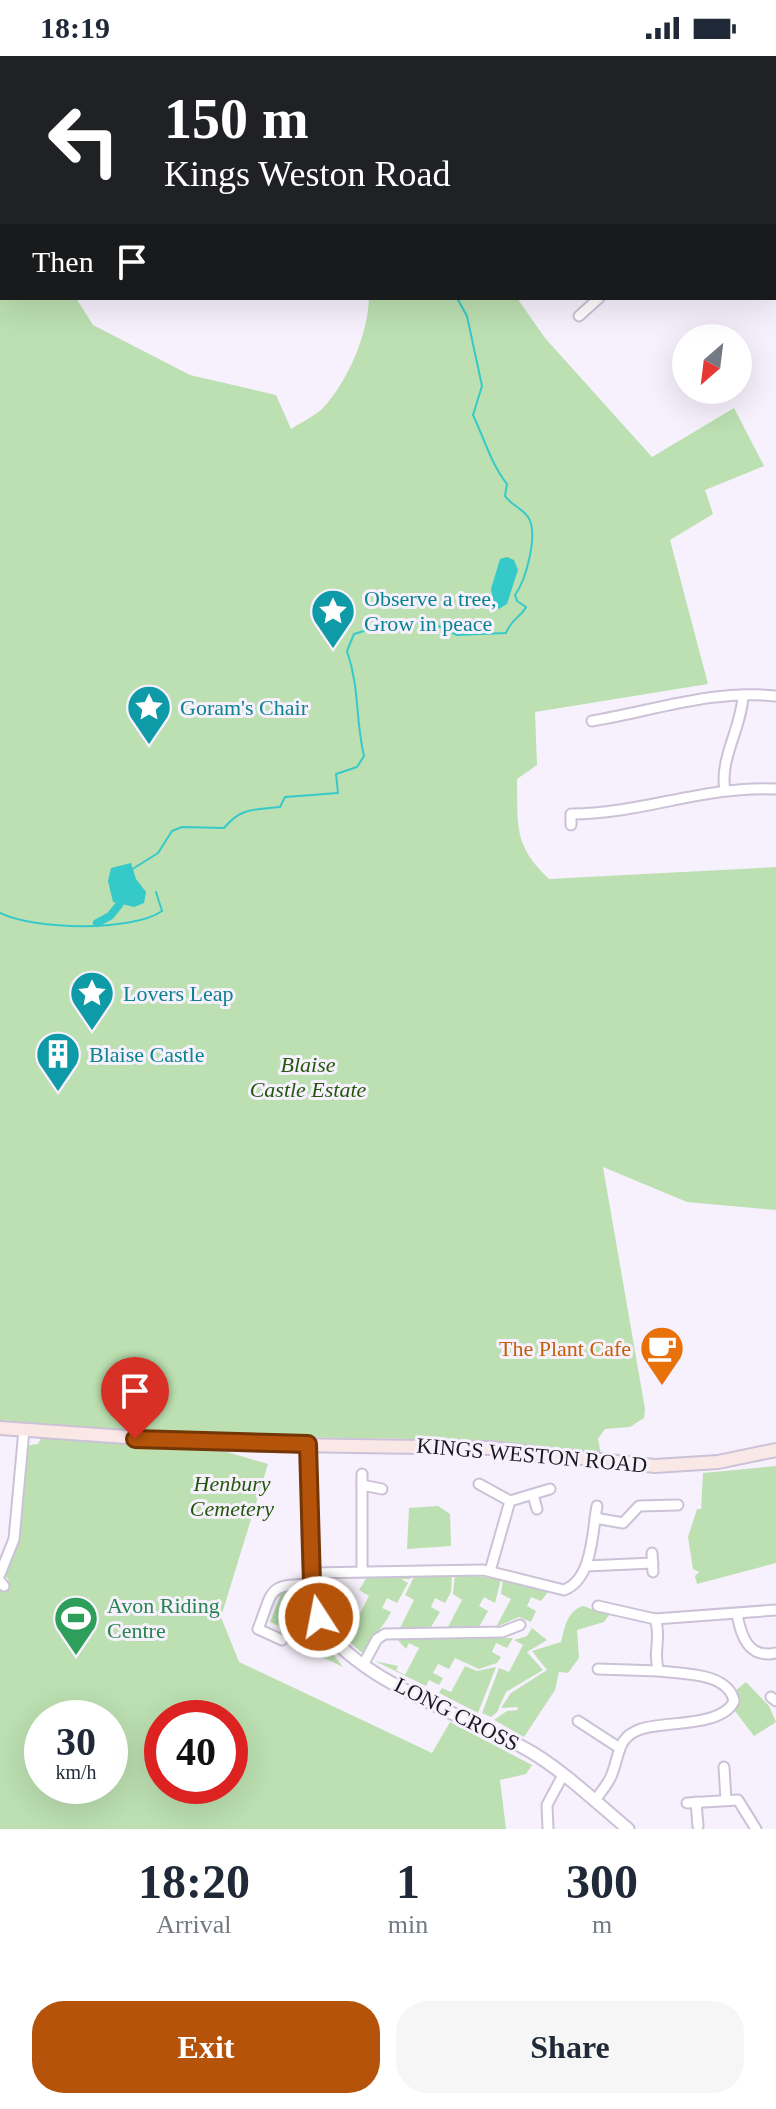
<!DOCTYPE html>
<html lang="en">
<head>
<meta charset="utf-8">
<style>
  :root { --surface:#fff; --page:#f6f6f7; --text:#1f2937; --muted:#747a83; --accent:#b45309 }
  body { margin:0; font-family:Georgia,serif; background:var(--page); color:var(--text); height:100vh; display:flex; flex-direction:column; font-size:30px; white-space:nowrap }
  * { box-sizing:border-box; margin:0 }
  p { font-size:26px; color:var(--muted) }
  .icon { flex:none; width:44px; height:44px; fill:none; stroke:currentColor; stroke-width:2; stroke-linecap:round; stroke-linejoin:round }
  .map { position:relative; height:1773px; overflow:hidden }
  .sheet { display:flex; flex-direction:column; background:var(--surface); flex:1 }
  .sheet>* { flex:none }
  .hud { position:absolute; left:0px; top:0px; width:776px; height:244px; box-shadow:0 8px 32px #0002; background:#202124; color:#fff; overflow:hidden }
  .needle { width:52px; rotate:208deg }
  .fabs { position:absolute; left:672px; top:268px; display:grid; gap:16px }
  .fabs a { display:grid; place-items:center; width:80px; height:80px; border-radius:50%; background:var(--surface); box-shadow:0 8px 32px #0002; font-size:40px }
  .speed { position:absolute; left:24px; top:1644px; display:flex; gap:16px; font-size:40px; font-weight:700; text-align:center }
  .speed>* { display:grid; place-content:center; width:104px; height:104px; border-radius:50%; background:var(--surface); box-shadow:0 8px 32px #0002; line-height:1 }
  .speed small { font-size:20px; font-weight:400 }
  .speed .limit { border:12px solid #d22; background:#fff; color:#111 }
  .pin { position:absolute; display:grid; place-items:center; width:68px; height:68px; color:#fff; margin:-82px -34px; border-radius:50% 50% 50% 0; rotate:-45deg; box-shadow:0 0 8px #0007 }
  .pin .icon { rotate:45deg }
  .me { position:absolute; width:88px; margin:-44px; rotate:349deg; stroke-linejoin:round; filter:drop-shadow(0 0 6px #0008) }
  .turn { display:flex; align-items:center; gap:28px; height:168px; padding:0 32px; font-size:36px }
  .turn .icon { width:104px; height:104px; stroke-width:2.5 }
  .turn b { display:block; font-size:56px; line-height:68px }
  .then { display:flex; align-items:center; height:76px; padding:0 32px; background:#0003; gap:16px; font-size:30px }
  .eta { display:flex; justify-content:space-evenly; align-items:center; height:136px; text-align:center }
  .eta b { font-size:48px; font-weight:700; line-height:56px }
  .primary-button { display:flex; gap:16px; margin-top:auto; padding:16px 32px }
  .primary-button a { flex:1; height:92px; border-radius:32px; background:var(--accent); color:#fff; font-size:32px; font-weight:700; line-height:92px; text-align:center }
  .primary-button a+a { background:var(--page); color:var(--text) }
  .status { display:flex; justify-content:space-between; align-items:center; height:56px; padding:0 40px; background:var(--surface); direction:ltr }
  .status svg { height:22px; fill:currentColor }
  .map>svg:first-child { display:block }
  .green { fill:#bce0b1; fill-rule:evenodd }
  .water { fill:#36c9ca }
  .lines { fill:none; stroke-linecap:round; stroke-linejoin:round }
  .stream { stroke:#36c9ca; stroke-width:2 }
  .canal { stroke:#36c9ca; stroke-width:8 }
  .minor-casing { stroke:#ccc2d7; stroke-width:13 }
  .tertiary-casing { stroke:#ccc2d7; stroke-width:15 }
  .secondary-casing { stroke:#ccc2d7; stroke-width:16 }
  .minor { stroke:#fff; stroke-width:9 }
  .tertiary { stroke:#fff; stroke-width:11 }
  .secondary { stroke:#fae8e6; stroke-width:12 }
  .route-casing { stroke:#753606; stroke-width:20 }
  .route { stroke:#b45309; stroke-width:14 }
  .labels { text-anchor:middle; dominant-baseline:central; stroke-width:6; stroke-linejoin:round; paint-order:stroke }
  .culture-label { font-size:22px; fill:#0d838f; stroke:#f7f1fd; text-anchor:start }
  .park-label { font-size:22px; font-style:italic; fill:#23580d; stroke:#f7f1fd }
  .food-label { font-size:22px; fill:#c56008; stroke:#f7f1fd; text-anchor:end }
  .street-label { font-size:22px; fill:#1c1820; stroke:#f7f1fd }
  .leisure-label { font-size:22px; fill:#27864d; stroke:#f7f1fd; text-anchor:start }
</style>
</head>
<body>
<div class="status"><b>18:19</b><svg viewBox="0 0 49 12"><path d="M0 12V9h3v3zM5 12V6h3v6zM10 12V3h3v9zM15 12V0h3v12zM26 1h20v11H26zM47 4h2v5h-2z"/></svg></div>
<div class="map">
<svg width="776" height="1773" viewBox="0 0 776 1773">
  <rect width="100%" height="100%" fill="#f7f1fd"/>
  <g class="green">
    <path d="M0,79L2,242H76L93,269L190,319L276,339L291,373C301,366 315,360 323,352C348,325 368,278 369,242H517L545,282L652,401L734,352L764,410L705,434L713,458L670,484L708,628L535,656L537,709L517,723C518,770 513,789 549,823L776,811V1154L687,1146L603,1111L645,1353L644,1362L630,1371L605,1373L598,1383L601,1399L476,1384L156,1379L0,1364Z"/>
    <path d="M42,1380L220,1394L268,1408L221,1561L239,1606L432,1697L450,1666L532,1709L526,1718L500,1724L506,1773H0V1533L9,1525L4,1517L16,1482L26,1395L30,1389L38,1388ZM42,1662H110V1730H42ZM162,1662H230V1730H162Z"/>
    <polygon points="776,1410 776,1507 697,1528 695,1520 699,1516 693,1513 688,1481 697,1453 701,1453 703,1417"/>
    <polygon points="438,1450 450,1458 451,1490 407,1493 409,1452"/>
    <polygon points="452,1518 451,1536 445,1547 435,1542 431,1551 440,1556 431,1571 400,1572 414,1544 405,1539 415,1519"/>
    <polygon points="455,1518 501,1523 495,1547 484,1541 479,1550 488,1555 479,1571 448,1571 462,1544 453,1538"/>
    <path d="M412,1519L410,1523H401L408,1527L397,1547L387,1542L382,1552L391,1556C383,1572 372,1581 363,1597C343,1583 328,1560 324,1535L336,1537L333,1550L355,1567L369,1540L359,1534L367,1521Z"/>
    <polygon points="503,1523 548,1536 541,1545 531,1541 527,1550 536,1555 531,1566 519,1561 496,1571 511,1543 501,1538"/>
    <polygon points="301,1531 313,1573 343,1611 283,1583 279,1578 282,1571 270,1566 280,1541 275,1539 277,1535"/>
    <path d="M583,1550L609,1559L604,1566L577,1574L579,1602L568,1617L559,1616L555,1634L524,1681L494,1664L507,1655L518,1654L517,1651L501,1652L511,1637L547,1614L532,1595L561,1586C565,1571 567,1555 583,1550Z"/>
    <polygon points="532,1572 547,1584 527,1596 543,1614 506,1636 497,1656 491,1661 482,1657 499,1612 509,1616 523,1589 514,1584 527,1580"/>
    <polygon points="396,1582 513,1582 507,1592 496,1587 492,1596 501,1601 497,1607 479,1613 455,1602 449,1613 438,1608 433,1617 443,1622 439,1629 429,1624 426,1630 375,1605 398,1610 396,1614 405,1619 419,1592 409,1587 406,1593"/>
    <polygon points="465,1610 477,1615 496,1611 478,1657 439,1637 442,1632 451,1636"/>
    <polygon points="746,1626 769,1650 776,1666 754,1680 735,1655 739,1645 735,1635"/>
  </g>
  <g class="water">
    <polygon points="507,501 514,504 518,514 507,548 499,553 494,549 491,533 500,503"/>
    <polygon points="131,807 136,823 146,836 144,847 134,851 113,846 108,825 111,812"/>
  </g>
  <g class="lines">
    <g class="stream">
      <polyline points="22,0 24,2"/>
      <polyline points="732,0 733,2"/>
      <path d="M131,814L158,797L172,775L182,771L224,772C242,750 257,754 280,751L285,741L338,737L336,718L357,711L364,700C355,662 360,633 347,595L354,578L377,571L428,565L457,579L506,577C512,562 522,560 526,551L517,545L515,539C526,524 539,477 528,461C522,452 511,449 505,440L507,428C491,408 484,382 473,359L482,330L467,260L457,242"/>
      <path d="M0,857C34,874 132,876 162,855L156,836"/>
    </g>
    <polyline class="canal" points="97,867 110,860 119,849"/>
    <g class="minor-casing">
      <g id="minor">
        <polyline points="285,0 287,2"/>
        <polyline points="417,0 417,2"/>
        <polyline points="658,2 660,0"/>
        <polyline points="692,2 694,0"/>
        <polyline points="774,66 776,65"/>
        <polyline points="774,188 776,195"/>
        <polyline points="579,260 599,242"/>
        <path d="M592,665C653,655 713,633 776,640"/>
        <path d="M725,734C719,703 742,671 743,639"/>
        <path d="M571,769V758C641,758 707,729 776,733"/>
        <polyline points="479,1428 510,1445 550,1433"/>
        <polyline points="362,1429 382,1433"/>
        <polyline points="533,1439 537,1453"/>
        <polyline points="595,1462 623,1467 639,1450 678,1449"/>
        <polyline points="652,1497 653,1516"/>
        <polyline points="586,1510 653,1507"/>
        <polyline points="362,1515 362,1418"/>
        <polyline points="490,1515 510,1445"/>
        <path d="M311,1517L483,1514L564,1534C593,1523 592,1476 597,1450"/>
        <polyline points="0,1518 14,1483 24,1374"/>
        <polyline points="0,1525 4,1530"/>
        <polyline points="598,1550 655,1563 776,1554"/>
        <path d="M737,1558C741,1581 749,1603 776,1597"/>
        <path d="M282,1584L258,1573C274,1533 266,1529 312,1528"/>
        <polyline points="363,1609 377,1583 385,1578 502,1576 520,1569"/>
        <polyline points="598,1613 659,1615"/>
        <polyline points="771,1641 776,1645"/>
        <polyline points="578,1665 618,1691"/>
        <polyline points="724,1711 726,1744"/>
        <path d="M595,1744C601,1736 609,1727 612,1718C620,1698 617,1681 641,1673C665,1665 723,1671 734,1645C728,1616 682,1618 659,1615C652,1598 662,1581 655,1563"/>
        <polyline points="696,1746 698,1770"/>
        <polyline points="687,1747 738,1744 756,1773"/>
        <polyline points="548,1773 547,1749 563,1719"/>
      </g>
    </g>
    <g class="tertiary-casing">
      <path id="tertiary" d="M308,1388C309,1431 303,1521 318,1558C343,1623 474,1661 533,1697C567,1718 597,1747 628,1773"/>
    </g>
    <g class="secondary-casing">
      <polyline id="secondary" points="0,1372 224,1388 490,1392 655,1410 718,1406 776,1394"/>
    </g>
    <use href="#minor" class="minor"/>
    <use href="#tertiary" class="tertiary"/>
    <use href="#secondary" class="secondary"/>
  </g>
  <g class="lines">
    <g class="route-casing">
      <polyline id="route" points="135,1383 308,1388 312,1528 319,1561"/>
    </g>
    <use href="#route" class="route"/>
  </g>
  <defs>
    <g id="sight-pin" transform="scale(2.3)"><path d="M0 17L-7.5 6A9.5 9.5 0 1 1 7.5 6Z" fill="#0f9aa8" stroke="#f7f1fd"/><path d="M0-6L1.8-2.2L6-1.7L2.9 1.2L3.7 5.4L0 3.3L-3.7 5.4L-2.9 1.2L-6-1.7L-1.8-2.2Z" fill="#fff"/></g>
    <g id="building-pin" transform="scale(2.3)"><path d="M0 17L-7.5 6A9.5 9.5 0 1 1 7.5 6Z" fill="#0f9aa8" stroke="#f7f1fd"/><path d="M-4-6H4V6H1V3H-1V6H-4ZM-2.5-4.3h1.7v1.8h-1.7ZM.8-4.3h1.7v1.8H.8ZM-2.5-1h1.7V.8h-1.7ZM.8-1h1.7V.8H.8Z" fill="#fff"/></g>
    <g id="cafe-pin" transform="scale(2.3)"><path d="M0 17L-7.5 6A9.5 9.5 0 1 1 7.5 6Z" fill="#e8710a" stroke="#f7f1fd"/><path d="M-5.5-4.5H6V0H3Q3 3.5 0 3.5H-2.5Q-5.5 3.5-5.5 0ZM3-3.2v2h1.7v-2ZM-6 4.5H4V6H-6Z" fill="#fff"/></g>
    <g id="stadium-pin" transform="scale(2.3)"><path d="M0 17L-7.5 6A9.5 9.5 0 1 1 7.5 6Z" fill="#2e9e5b" stroke="#f7f1fd"/><path d="M0-5a6.5 5 0 1 0 0 10a6.5 5 0 1 0 0-10ZM-3.5-1.8h7v3.6h-7Z" fill="#fff"/></g>
  </defs>
  <g fill-rule="evenodd">
    <use href="#sight-pin" x="333" y="555"/>
    <use href="#sight-pin" x="149" y="651"/>
    <use href="#sight-pin" x="92" y="937"/>
    <use href="#building-pin" x="58" y="998"/>
    <use href="#cafe-pin" x="662" y="1292"/>
    <use href="#stadium-pin" x="76" y="1562"/>
  </g>
  <g class="labels">
    <g class="culture-label">
      <text x="364" y="542">Observe a tree,<tspan x="364" dy="25">Grow in peace</tspan></text>
      <text x="180" y="651">Goram's Chair</text>
      <text x="123" y="937">Lovers Leap</text>
      <text x="89" y="998">Blaise Castle</text>
    </g>
    <g class="park-label">
      <text x="308" y="1008">Blaise<tspan x="308" dy="25">Castle Estate</tspan></text>
      <text x="232" y="1427">Henbury<tspan x="232" dy="25">Cemetery</tspan></text>
    </g>
    <g class="food-label">
      <text x="631" y="1292">The Plant Cafe</text>
    </g>
    <g class="street-label">
      <text transform="translate(532 1399) rotate(5)">KINGS WESTON ROAD</text>
      <text transform="translate(457 1658) rotate(27)">LONG CROSS</text>
    </g>
    <g class="leisure-label">
      <text x="107" y="1549">Avon Riding<tspan x="107" dy="25">Centre</tspan></text>
    </g>
  </g>
</svg>
<div class="fabs">
<a><svg class="needle" viewBox="-14 -14 28 28"><path d="M0-13l5 13h-10z" fill="#e53935"/><path d="M0 13l5-13h-10z" fill="#747a83"/></svg></a>
</div>
<div class="speed"><div>30<small>km/h</small></div><div class="limit">40</div></div>
<div class="pin" style="left:135px;top:1383px;background:#d93025"><svg class="icon" aria-label="arrive" viewBox="0 0 24 24"><path d="M6 21V4h12l-3 4 3 4H6"/></svg></div>
<svg class="me" style="left:319px;top:1561px" viewBox="-20 -20 40 40"><circle r="17" fill="#b45309" stroke="#fff" stroke-width="3"/><path d="M0-11L8 9 0 5-8 9z" fill="#fff"/></svg>
<div class="hud">
<div class="turn"><svg class="icon" aria-label="left" viewBox="0 0 24 24"><path d="M17 20v-9H6M10 6l-5 5 5 5"/></svg><div><b>150 m</b>Kings Weston Road</div></div>
<div class="then">Then<svg class="icon" aria-label="arrive" viewBox="0 0 24 24"><path d="M6 21V4h12l-3 4 3 4H6"/></svg></div>
</div>
</div>
<section class="sheet">
<div class="eta">
<div><b>18:20</b><p>Arrival</p></div>
<div><b>1</b><p>min</p></div>
<div><b>300</b><p>m</p></div>
</div>
<div class="primary-button"><a>Exit</a><a>Share</a></div>
</section>
</body>
</html>
